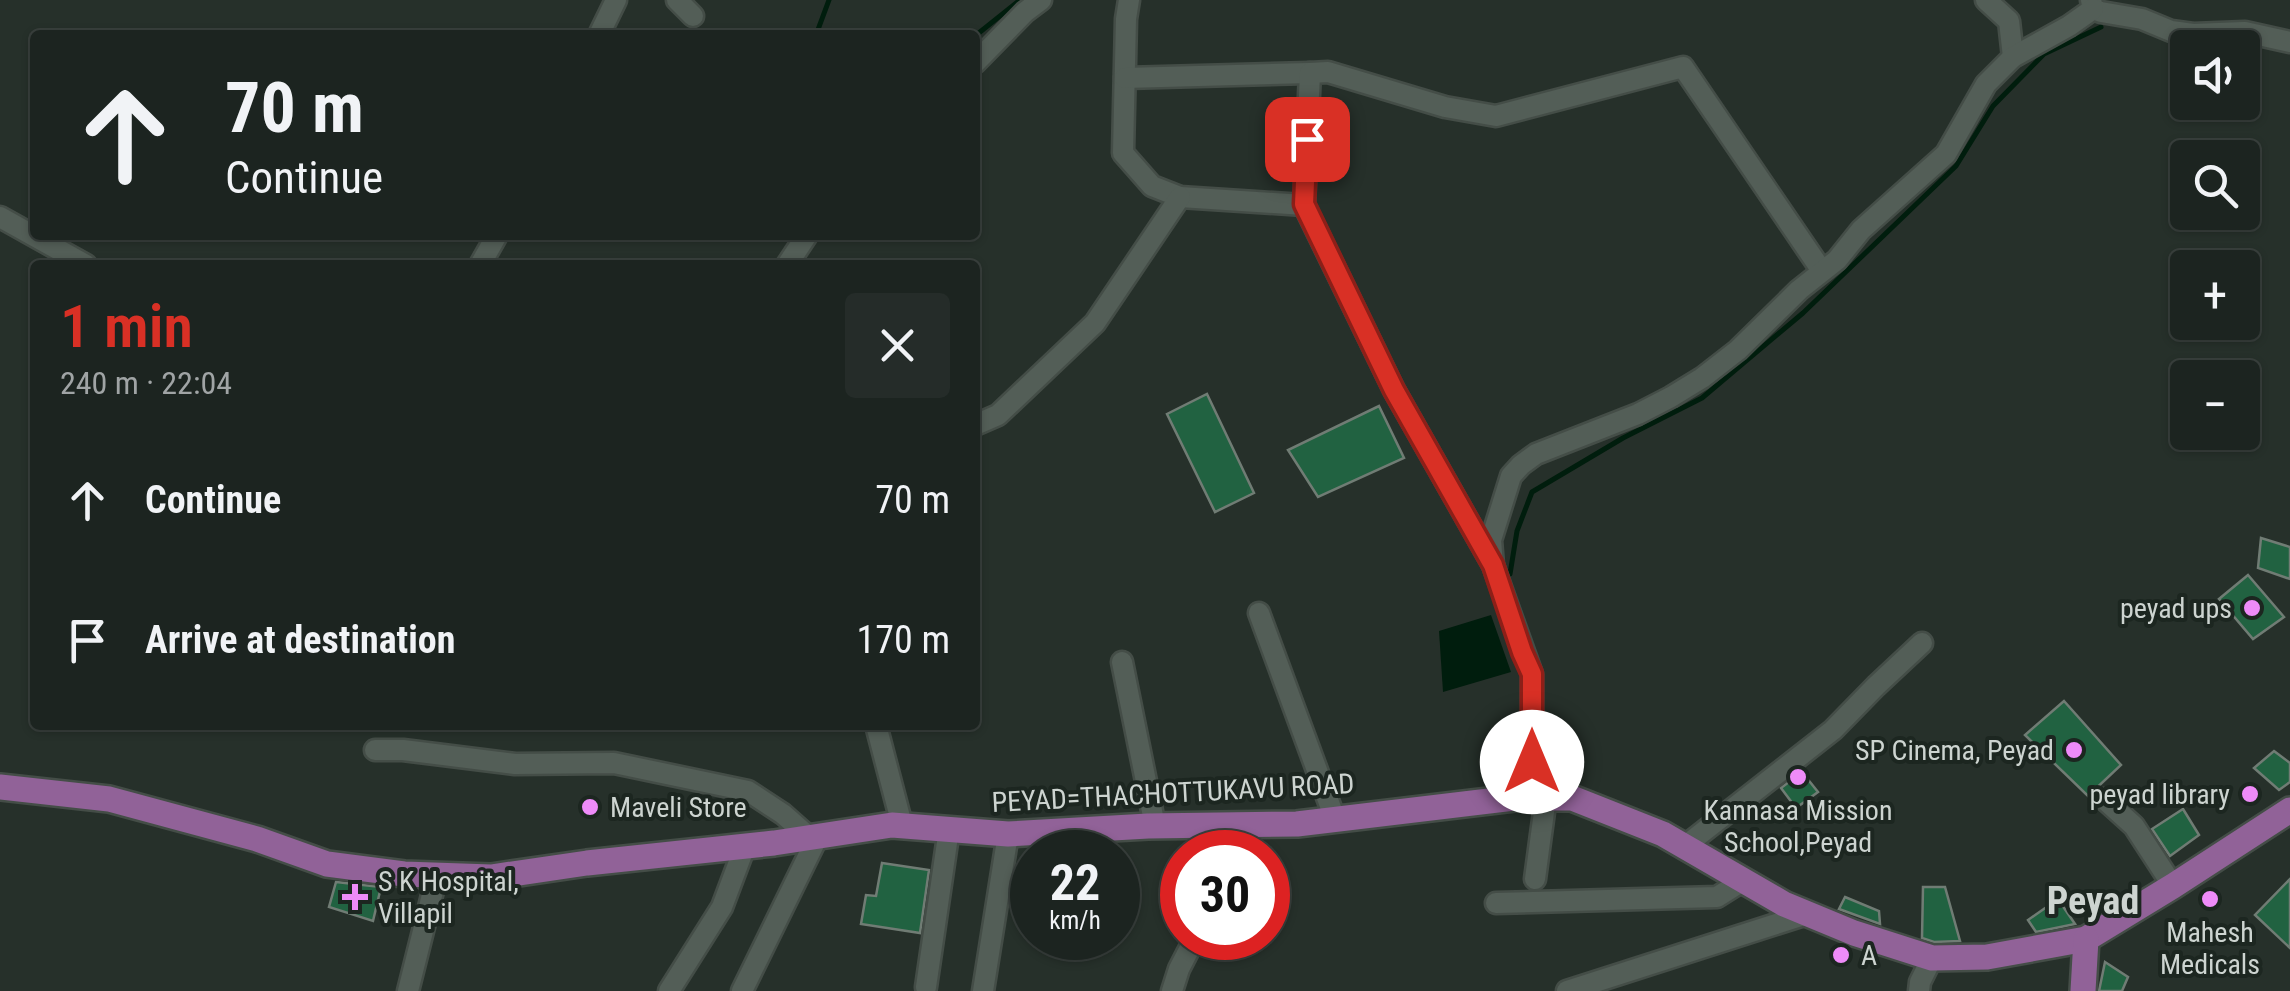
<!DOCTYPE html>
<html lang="en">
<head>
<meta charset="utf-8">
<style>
  :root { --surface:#1c2420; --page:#252c29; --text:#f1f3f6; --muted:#a0a4a5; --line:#3a413e; --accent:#d93025 }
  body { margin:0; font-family:"Roboto Condensed",sans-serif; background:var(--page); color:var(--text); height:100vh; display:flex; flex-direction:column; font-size:38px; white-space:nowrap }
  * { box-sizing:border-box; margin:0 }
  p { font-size:32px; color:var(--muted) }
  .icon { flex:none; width:55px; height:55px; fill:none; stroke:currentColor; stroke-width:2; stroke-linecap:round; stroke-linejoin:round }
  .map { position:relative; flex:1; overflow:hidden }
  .side { position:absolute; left:30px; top:260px; width:950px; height:470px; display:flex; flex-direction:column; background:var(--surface); border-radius:10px; box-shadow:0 2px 8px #0004,0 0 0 2px var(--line) }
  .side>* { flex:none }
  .banner { position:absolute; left:30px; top:30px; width:950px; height:210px; border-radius:10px; box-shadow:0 2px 8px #0004,0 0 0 2px var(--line); background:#1c2420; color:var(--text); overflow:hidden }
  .fabs { position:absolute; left:2170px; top:30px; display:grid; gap:20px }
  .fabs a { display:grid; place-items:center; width:90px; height:90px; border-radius:10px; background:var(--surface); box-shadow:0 2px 8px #0004,0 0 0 2px var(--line); font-size:50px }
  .speed { position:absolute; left:1010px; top:830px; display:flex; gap:20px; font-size:50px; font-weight:700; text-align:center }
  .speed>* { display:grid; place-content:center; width:130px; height:130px; border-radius:50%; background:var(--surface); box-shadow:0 2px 8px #0004,0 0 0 2px var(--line); line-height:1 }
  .speed small { font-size:25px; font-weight:400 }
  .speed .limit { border:15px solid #d22; background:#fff; color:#111 }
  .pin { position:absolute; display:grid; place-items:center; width:85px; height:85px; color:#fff; margin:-42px; border-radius:20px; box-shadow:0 5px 15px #0006 }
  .me { position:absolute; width:110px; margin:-55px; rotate:0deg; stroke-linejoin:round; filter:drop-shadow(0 0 8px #0008) }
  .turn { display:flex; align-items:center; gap:35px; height:210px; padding:0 30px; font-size:45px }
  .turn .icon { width:130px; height:130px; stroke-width:2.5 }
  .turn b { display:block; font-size:70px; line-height:85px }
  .round { display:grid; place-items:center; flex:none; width:105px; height:105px; border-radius:10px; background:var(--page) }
  .head { display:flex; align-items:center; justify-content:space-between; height:170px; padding:0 30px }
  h1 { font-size:60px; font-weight:600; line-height:75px; color:var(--accent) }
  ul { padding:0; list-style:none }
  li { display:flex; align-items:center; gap:30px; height:140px; padding:0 30px }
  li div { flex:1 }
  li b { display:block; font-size:38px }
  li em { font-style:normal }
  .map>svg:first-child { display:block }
  .water { fill:#001d0d }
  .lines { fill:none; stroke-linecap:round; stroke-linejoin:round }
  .stream { stroke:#001d0d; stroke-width:5 }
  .building { fill:#216241; stroke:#707c74; stroke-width:2.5 }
  .minor-casing { stroke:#444d47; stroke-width:25 }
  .major-casing { stroke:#444d47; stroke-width:30 }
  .minor { stroke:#535e57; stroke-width:20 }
  .major { stroke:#916298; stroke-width:25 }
  .route-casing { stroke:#8d1f18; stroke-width:25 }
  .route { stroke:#d93025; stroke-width:18 }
  .poi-dot { fill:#ee8bf8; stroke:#1c2620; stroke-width:4 }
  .labels { text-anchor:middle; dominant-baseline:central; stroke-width:8; stroke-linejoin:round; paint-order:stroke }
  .poi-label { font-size:28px; fill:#cdd4d0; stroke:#1c2620; text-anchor:end }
  .street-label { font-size:28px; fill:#cdd4d0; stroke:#1c2620 }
  .district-label { font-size:38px; font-weight:bold; fill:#cdd4d0; stroke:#1c2620 }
</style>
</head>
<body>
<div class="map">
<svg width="2290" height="991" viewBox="0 0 2290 991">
  <rect width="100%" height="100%" fill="#26302a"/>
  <polygon class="water" points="1491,615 1511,672 1443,692 1439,631"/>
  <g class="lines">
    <g class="stream">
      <polyline points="816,35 829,0"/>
      <polyline points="975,36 1020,0"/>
      <polyline points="1510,574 1517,531 1532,492 1623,438 1702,398 1803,313 1956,166 1993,106 2044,54 2101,27"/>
    </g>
  </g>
  <g class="building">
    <polygon points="1207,394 1254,493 1215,512 1167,414"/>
    <polygon points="1379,406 1404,458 1318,497 1288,450"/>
    <polygon points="2261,538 2290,547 2290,579 2258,568"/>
    <polygon points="2248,575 2284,617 2253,639 2219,599"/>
    <polygon points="2064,701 2121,765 2088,796 2025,735"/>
    <polygon points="2274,751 2290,763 2290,782 2279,790 2254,768"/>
    <polygon points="1802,772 1818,792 1796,808 1781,788"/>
    <polygon points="2183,809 2199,835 2170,856 2152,829"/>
    <polygon points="882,863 929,870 920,933 861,924 866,895 876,896"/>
    <polygon points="2290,879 2290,948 2255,915"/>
    <polygon points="336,882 381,887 373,921 329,907"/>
    <polygon points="1923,887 1945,887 1960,941 1934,942 1922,938"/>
    <polygon points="1845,897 1879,911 1880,924 1839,909"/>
    <polygon points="2058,899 2075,924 2036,932 2028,920"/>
    <polygon points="2105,962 2128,977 2122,991 2099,991"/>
  </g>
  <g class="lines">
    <g class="minor-casing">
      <g id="minor">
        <polyline points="677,0 693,16"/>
        <polyline points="1129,0 1126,19 1123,153 1152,186 1180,197 1304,205"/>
        <polyline points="1986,0 2009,21 2013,57"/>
        <polyline points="2091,0 2093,9 2101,12 2142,19 2171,31 2193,34 2245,32 2290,42"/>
        <polyline points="599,35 616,0"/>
        <polyline points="975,63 1025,12 1041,0"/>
        <polyline points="1125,78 1310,73"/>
        <polyline points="0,217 86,265"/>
        <polyline points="480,265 497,235"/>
        <polyline points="787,265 807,235"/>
        <polyline points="975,425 998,415 1095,323 1180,197"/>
        <polyline points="1493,565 1394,390 1304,205 1310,73 1328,72 1445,107 1496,116 1683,67 1822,271"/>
        <polyline points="1259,613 1335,819"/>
        <polyline points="1122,662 1155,826"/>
        <polyline points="876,725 902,825"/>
        <polyline points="375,750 403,750 515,764 614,763 748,791 783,814 809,837"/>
        <polyline points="1532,797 1532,674 1493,565 1491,540 1511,476 1521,465 1536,454 1638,414 1671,397 1702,378 1738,350 1799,290 1837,260 1861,230 1946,154 1986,84 2013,57 2069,26 2093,9"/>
        <polyline points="2104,799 2134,826 2173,886"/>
        <polyline points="1685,846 1833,730 1876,686 1922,643"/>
        <polyline points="1206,852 1207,825"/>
        <polyline points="1535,879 1546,797"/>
        <polyline points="1496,903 1717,897 1744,880"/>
        <polyline points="926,987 949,829"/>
        <polyline points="408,991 437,875"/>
        <polyline points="669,991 722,907 745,846"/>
        <polyline points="742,991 818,836"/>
        <polyline points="983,991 1008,834"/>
        <polyline points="1172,991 1179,969 1195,938"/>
        <polyline points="1567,991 1807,914"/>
        <polyline points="1919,991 1920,982 1932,958"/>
      </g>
    </g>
    <g class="major-casing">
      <g id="major">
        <polyline points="0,787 109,799 257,839 327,864 404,874 491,877 587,863 774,843 892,825 1008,834 1148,826 1297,824 1514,798 1572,798 1663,834 1784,904 1854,933 1932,958 1987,957 2086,939 2173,886 2290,810"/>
        <polyline points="2083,991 2086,939"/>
      </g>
    </g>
    <use href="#minor" class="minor"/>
    <use href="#major" class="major"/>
  </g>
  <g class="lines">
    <g class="route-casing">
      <polyline id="route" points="1307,139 1304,204 1394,390 1493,565 1522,652 1532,674 1532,762"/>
    </g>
    <use href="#route" class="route"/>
  </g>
  <g class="poi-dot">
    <circle cx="2252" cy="608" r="10"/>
    <circle cx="2074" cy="750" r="10"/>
    <circle cx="1798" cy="777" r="10"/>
    <circle cx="2250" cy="794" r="10"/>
    <circle cx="590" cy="807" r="10"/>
    <path d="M350 882h10v10h10v10h-10v10h-10v-10h-10v-10h10z"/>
    <circle cx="2210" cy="899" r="10"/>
    <circle cx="1841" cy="955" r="10"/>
  </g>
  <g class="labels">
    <g class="poi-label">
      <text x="2232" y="608">peyad ups</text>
      <text x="2054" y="750">SP Cinema, Peyad</text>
      <text x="2230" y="794">peyad library</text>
      <text x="610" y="807" text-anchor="start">Maveli Store</text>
      <text x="1798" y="810" text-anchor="middle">Kannasa Mission<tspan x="1798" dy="32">School,Peyad</tspan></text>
      <text x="378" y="881" text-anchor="start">S K Hospital,<tspan x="378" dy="32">Villapil</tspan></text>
      <text x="2210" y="932" text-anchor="middle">Mahesh<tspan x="2210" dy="32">Medicals</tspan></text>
      <text x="1861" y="955" text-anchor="start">A</text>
    </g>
    <g class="street-label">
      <text transform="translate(1173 793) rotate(-3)">PEYAD=THACHOTTUKAVU ROAD</text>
    </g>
    <g class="district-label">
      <text x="2093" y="901">Peyad</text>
    </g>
  </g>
</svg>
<div class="fabs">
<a><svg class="icon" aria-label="sound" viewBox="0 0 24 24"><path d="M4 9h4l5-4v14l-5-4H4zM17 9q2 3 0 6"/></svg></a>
<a><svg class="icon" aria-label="search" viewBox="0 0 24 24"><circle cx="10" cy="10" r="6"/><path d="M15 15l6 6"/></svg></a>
<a>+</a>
<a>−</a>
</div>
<div class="speed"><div>22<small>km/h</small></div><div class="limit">30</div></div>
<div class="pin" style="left:1307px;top:139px;background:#d93025"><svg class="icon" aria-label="arrive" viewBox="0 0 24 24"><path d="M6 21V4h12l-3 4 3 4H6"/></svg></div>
<svg class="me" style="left:1532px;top:762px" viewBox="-20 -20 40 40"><circle r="19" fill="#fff"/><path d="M0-13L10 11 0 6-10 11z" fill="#d93025"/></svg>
<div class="banner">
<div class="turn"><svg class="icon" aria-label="ahead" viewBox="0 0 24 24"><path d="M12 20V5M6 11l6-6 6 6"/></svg><div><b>70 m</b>Continue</div></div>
</div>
<section class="side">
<div class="head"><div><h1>1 min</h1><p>240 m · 22:04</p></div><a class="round"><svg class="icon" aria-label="close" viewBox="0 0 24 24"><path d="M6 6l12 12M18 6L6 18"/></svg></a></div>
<ul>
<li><svg class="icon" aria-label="ahead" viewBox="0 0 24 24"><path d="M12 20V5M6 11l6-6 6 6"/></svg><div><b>Continue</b></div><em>70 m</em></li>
<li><svg class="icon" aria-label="arrive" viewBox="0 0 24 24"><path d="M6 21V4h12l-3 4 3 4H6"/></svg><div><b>Arrive at destination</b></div><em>170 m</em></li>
</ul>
</section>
</div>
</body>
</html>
